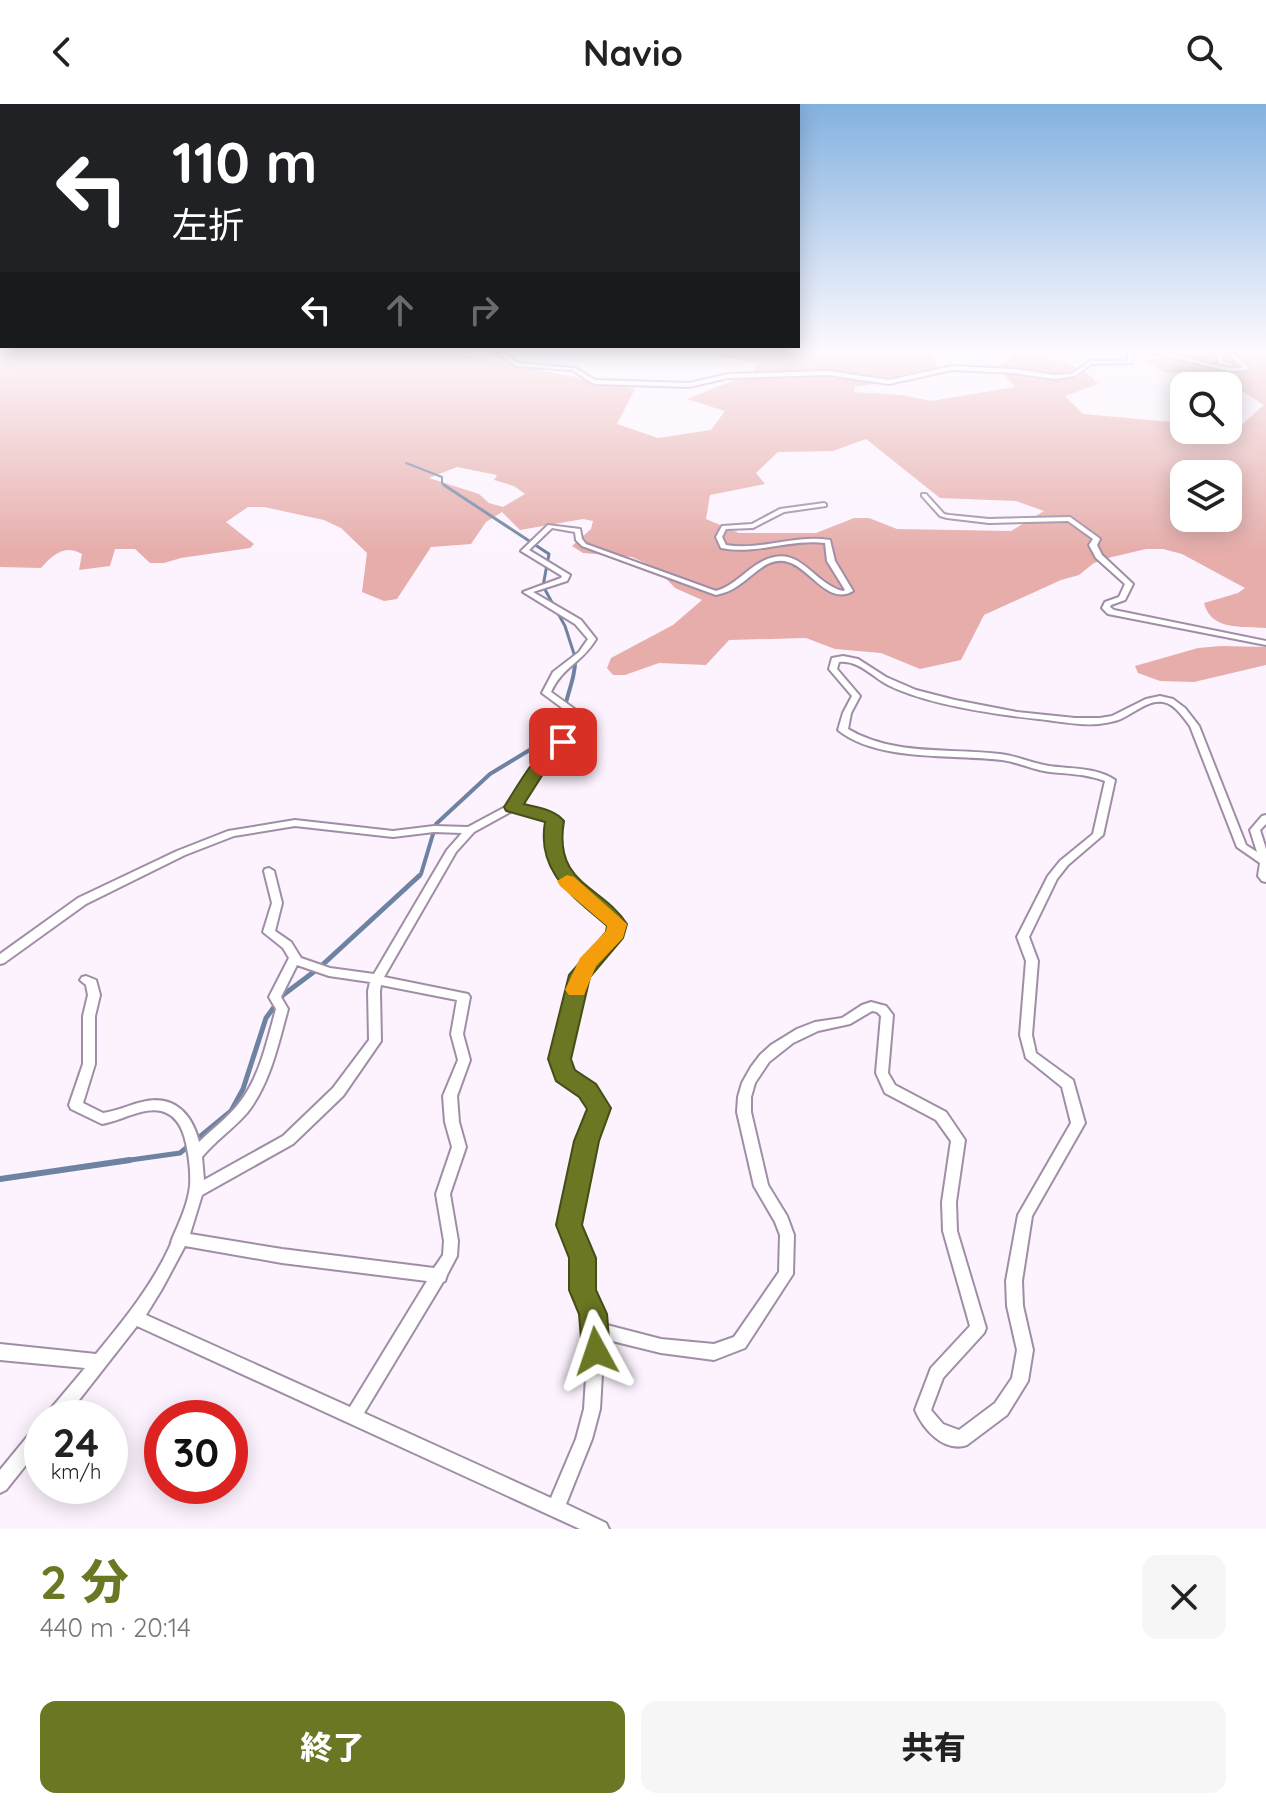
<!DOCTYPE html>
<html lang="ja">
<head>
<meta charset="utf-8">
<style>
  :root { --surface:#fff; --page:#f6f6f6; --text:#222; --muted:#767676; --accent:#6b7722 }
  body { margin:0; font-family:Quicksand,"Noto Sans JP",sans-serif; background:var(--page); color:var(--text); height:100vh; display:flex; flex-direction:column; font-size:30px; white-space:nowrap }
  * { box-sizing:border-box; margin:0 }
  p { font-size:26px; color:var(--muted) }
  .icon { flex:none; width:44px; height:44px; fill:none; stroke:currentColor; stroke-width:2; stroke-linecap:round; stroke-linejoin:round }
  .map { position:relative; height:1425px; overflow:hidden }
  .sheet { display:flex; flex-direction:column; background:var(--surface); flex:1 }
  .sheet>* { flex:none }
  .hud { position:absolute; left:0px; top:0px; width:800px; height:244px; box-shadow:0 4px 20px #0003; background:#202124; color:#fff; overflow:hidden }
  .buttons { position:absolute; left:1170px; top:268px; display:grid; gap:16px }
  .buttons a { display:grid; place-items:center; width:72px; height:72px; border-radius:16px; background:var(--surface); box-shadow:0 4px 20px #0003; font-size:40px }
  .speed { position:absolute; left:24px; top:1296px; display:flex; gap:16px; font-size:40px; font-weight:700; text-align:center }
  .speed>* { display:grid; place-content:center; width:104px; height:104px; border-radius:50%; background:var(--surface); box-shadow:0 4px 20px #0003; line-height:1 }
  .speed small { font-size:20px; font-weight:400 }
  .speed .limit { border:12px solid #d22; background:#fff; color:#111 }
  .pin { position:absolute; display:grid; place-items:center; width:68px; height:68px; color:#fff; margin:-34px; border-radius:16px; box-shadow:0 4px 12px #0006 }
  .me { position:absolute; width:88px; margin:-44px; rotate:355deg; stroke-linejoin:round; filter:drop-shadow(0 0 6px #0008) }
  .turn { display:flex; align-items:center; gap:28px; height:168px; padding:0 40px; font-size:36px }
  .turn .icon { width:104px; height:104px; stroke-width:2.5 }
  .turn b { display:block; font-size:56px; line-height:68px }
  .lanes { display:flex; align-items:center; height:76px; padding:0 40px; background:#0003; justify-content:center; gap:40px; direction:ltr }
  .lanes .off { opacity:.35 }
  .round { display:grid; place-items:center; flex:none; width:84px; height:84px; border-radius:16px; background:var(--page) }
  .overview { display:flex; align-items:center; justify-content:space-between; height:136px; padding:0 40px }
  h1 { font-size:48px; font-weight:800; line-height:60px; color:var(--accent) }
  .primary-button { display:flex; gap:16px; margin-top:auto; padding:16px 40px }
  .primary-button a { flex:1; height:92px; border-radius:16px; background:var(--accent); color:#fff; font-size:32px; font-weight:800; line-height:92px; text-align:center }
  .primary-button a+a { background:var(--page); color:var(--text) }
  header { display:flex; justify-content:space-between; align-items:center; height:104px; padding:0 40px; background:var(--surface); font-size:36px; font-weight:800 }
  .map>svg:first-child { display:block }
  .forest { fill:#e6adaa; fill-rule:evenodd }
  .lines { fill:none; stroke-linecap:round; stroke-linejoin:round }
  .stream-far4 { stroke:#6e83a2; stroke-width:2 }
  .stream-far3 { stroke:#6e83a2; stroke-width:3 }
  .stream-far2 { stroke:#6e83a2; stroke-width:4 }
  .stream-far1 { stroke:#6e83a2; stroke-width:5 }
  .stream { stroke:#6e83a2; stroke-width:6 }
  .street-casing { stroke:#a08da6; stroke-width:4 }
  .street { fill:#fff; fill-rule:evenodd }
  .route { fill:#6b7722; stroke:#464d16; stroke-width:2 }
  .slow { fill:#f59e0b }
</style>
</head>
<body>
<header><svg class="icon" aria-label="back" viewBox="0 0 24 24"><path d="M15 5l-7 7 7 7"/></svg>Navio<svg class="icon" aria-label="search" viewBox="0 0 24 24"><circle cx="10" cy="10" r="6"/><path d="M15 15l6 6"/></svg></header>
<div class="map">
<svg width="1266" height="1425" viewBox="0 0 1266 1425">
  <rect width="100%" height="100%" fill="#fcf3fe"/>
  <g class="forest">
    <path d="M0,249H454L635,285L617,320L658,334L711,326L725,307L687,295L752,269L757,259L700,249H929L934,251L937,265L892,277L855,283L854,288L902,291L931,297L1015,283L997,263L1012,254L1007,249C1032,249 1084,259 1098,280L1065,292L1083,310L1184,319V326L1238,324L1264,301L1227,277L1201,268L1165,269L1144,256L1207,249H1266V524C1242,522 1211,527 1204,499L1238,489L1245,484L1182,450L1163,445H1146L1112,453L1094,459L1079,471L1061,476L984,511L961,556L920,565L881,549L835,545L806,534L729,536L706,561L659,559L625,571H613L607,564L611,554L673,521L702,496L675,484L656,464L632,453L583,449L572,442L591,425L593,417L583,415L520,426L502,408L486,418L471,440L431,443L397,495L384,497L362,488L367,449L341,424L324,416L264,403H248L226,418L254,440L250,444L181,454L164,459H150L135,445H115L110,462L79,466L82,450C64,440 53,451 41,464L0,463ZM866,335L940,394L1016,397L1044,407L1011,427L897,425L869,414H854L816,429H739L706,415L710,391L765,380L756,369L778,348L833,347ZM457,363L497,371L494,376L514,382L525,390L503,403L489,399L479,390L429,374ZM1184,370H1228V414H1184Z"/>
    <polygon points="1221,542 1266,543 1266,561 1194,578 1160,577 1138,569 1135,562 1198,544"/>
  </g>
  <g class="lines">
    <polyline class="stream-far4" points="406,359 442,373 442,379 447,383"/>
    <polyline class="stream-far3" points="444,381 549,450 543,482 565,522 575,553"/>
    <path class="stream-far2" d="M417,774L421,770L436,720L490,670L561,627C561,600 577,577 575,551"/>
    <polyline class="stream-far1" points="116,1058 180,1049 231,1007 243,985 266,914 283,891 319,864 419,772"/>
    <polyline class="stream" points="0,1075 130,1056"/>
    <g class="street-casing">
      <g id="street">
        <polygon points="490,249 505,250 517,259 575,264 595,276 689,279 728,270 828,267 889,276 952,262 1013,265 1055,271 1072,270 1090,257 1128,257 1128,249 1133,249 1132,259 1091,260 1075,272 1055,275 1013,269 952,266 889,280 828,271 728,274 689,283 594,280 572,266 516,262 501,252"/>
        <path d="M1155,249C1185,249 1213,265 1243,264L1228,249H1233L1250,265L1239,267H1228Z"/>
        <polygon points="1213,249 1223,251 1223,257 1233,260 1230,262 1218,259 1218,253"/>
        <polygon points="922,390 926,390 944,410 949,411 989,415 1070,413 1099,434 1100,435 1097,441 1102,451 1133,480 1125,496 1111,501 1110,503 1114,506 1266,537 1266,541 1108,510 1102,504 1105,498 1119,493 1125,480 1096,454 1089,441 1093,435 1068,417 989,419 947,414 940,412 922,392"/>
        <path d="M824,399L826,400V402L784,408L753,424L726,425L722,433L726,441C761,447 795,430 830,436L835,457L853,487C828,502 810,464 788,458C768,452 754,471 739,481C732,486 725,489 716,491L582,442L576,436L575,428L552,424L529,446L570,471L567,477L533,488L581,516L596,535C583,558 562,563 551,588L576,606L580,625L542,666L519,701C534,705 548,706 559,717C557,755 570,775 598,799C606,806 616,812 623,820C618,838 603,847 593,861C578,880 563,944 568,967L595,988L606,1004L593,1037L576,1121L588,1147L591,1186L603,1220L661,1235L714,1240L734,1233L779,1168L780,1131L775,1118L754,1082L737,1008L738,993L742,979L751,963L760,951L771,941L797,925L815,918L842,914L862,901L871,898L886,902L893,911L888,969L895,981L946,1008L965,1036L956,1098L957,1127L986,1224L984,1229L943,1274L931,1306L943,1320L959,1326L995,1299L1012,1274L1017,1246L1007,1202L1006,1177L1018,1111L1071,1019L1062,983L1026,954L1020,931L1026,857L1017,833L1048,772L1060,757L1093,730L1105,677C1087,670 1069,670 1050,668C1033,666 1018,658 1002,656C954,650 877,658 838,626L843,609L852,592L829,565L832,554L843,552L858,555L886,573L916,586L955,596L1017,608L1075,614H1100L1112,612L1146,595L1160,592L1173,595L1185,604L1199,622L1246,741L1257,748L1250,726L1262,712L1266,711V720L1260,726L1266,745V778L1262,777L1258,772L1260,759L1237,743L1190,622C1183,613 1175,600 1163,598C1148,595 1132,611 1118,616C1112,618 1105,619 1099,620C1079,622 1058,617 1038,615C993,610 928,601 888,581C871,572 859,556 839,558L837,565L860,592L851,609L848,625C893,652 950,644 1000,650C1017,652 1032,659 1049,662C1070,665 1096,663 1115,676L1103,731L1068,761L1057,775L1029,833L1038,857L1032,931L1036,949L1073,976L1085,1019L1032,1112L1022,1177L1023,1202L1033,1246L1028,1277L1007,1311L967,1341C944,1349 923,1325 915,1306L931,1264L970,1222L943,1127L942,1098L951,1037L936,1016L885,989L876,969L881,912L877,908L872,907L850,920L818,927L793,939L769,958L755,979L751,993V1008L768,1081L787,1112L794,1131L793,1170L745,1244L714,1256L661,1249L604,1235L600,1305L592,1335L566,1400L606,1419L609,1425H580L137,1222L65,1314H46L48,1308L85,1264L0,1256V1240L96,1250C123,1217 151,1183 169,1144C171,1141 171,1137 173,1133C180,1117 188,1100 190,1082C191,1067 189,1053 186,1039C183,1025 177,1011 161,1007C142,1003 121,1017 102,1020L71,1005L69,1001L83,960V912L88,891L86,881L80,876L82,873L86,872L96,876L100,891L95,912V960L83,999L103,1009C117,1007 129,1001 142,998C173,990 192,1009 199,1038C213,1024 229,1013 240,998C260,972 267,937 276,905L269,893L289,854L283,844L263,828L272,799L264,767L265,765L269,764L274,767L282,799L275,827L291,838L301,854L330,864L374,870L447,746L462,729L434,728L393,733L295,722L234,732L185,751L86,800L4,859L0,860V850L78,794L177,747L228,727L295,716L393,727L434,722L468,723L509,701L535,662L570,625L569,609L542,589L553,568L579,548L588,535L575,520L523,488L561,474L562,472L521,447L548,421L580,425L582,435L586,440L716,487C736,481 747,464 765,456C801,440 813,480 843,487L845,486L827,457L825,439C789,435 756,451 721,444L716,433L722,422L752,420L780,405ZM514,706L544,713L549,718C546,769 574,792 611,821C606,838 590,846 581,861C569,879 547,950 557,969C564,984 583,990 592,1004L579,1037L562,1121L574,1147L575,1186L589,1226L584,1305L576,1335L551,1394L364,1309L443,1178L445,1177L447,1171L457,1152L458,1137L450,1090L466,1043L459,1018L457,992L470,956L463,930L470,893L468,890L384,873L456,748L474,728ZM297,861L329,872L370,878L368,887L369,936L333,984L283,1032L204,1076L202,1053C215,1037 233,1025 247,1009C270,980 278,941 288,905L281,893ZM381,881L457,896L451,930L458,956L443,992L445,1018L452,1043L436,1090L444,1137L443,1151L434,1164L282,1145L190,1130L202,1091L293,1040L343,992L381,937L380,887ZM185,1142L282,1159L427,1177L350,1303L146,1211L162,1185Z"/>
        <polygon points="42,1320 42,1341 6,1386 0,1389 0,1366 36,1322"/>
      </g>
    </g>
    <use href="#street" class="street"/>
  </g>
  <linearGradient id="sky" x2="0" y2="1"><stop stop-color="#83b1e0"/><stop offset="0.55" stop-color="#fefaff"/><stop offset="1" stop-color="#fefaff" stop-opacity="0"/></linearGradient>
  <rect width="1266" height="449" fill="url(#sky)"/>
  <path class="route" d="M563,633L572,638L545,667L524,700C538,704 554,705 564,717C553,781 602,781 627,820L623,834L590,873L571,955L575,966L596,980L611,1004L599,1037L582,1121L596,1154V1186L607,1210L610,1247L606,1256L596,1260L586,1256L582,1247L579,1210L569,1186V1154L556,1121L574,1037L587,1005L579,993L556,977L548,955L569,871L606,828L607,822C574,793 536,769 545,718L506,707L504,703C517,683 540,640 563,633Z"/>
  <polygon class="slow" points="567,771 574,773 627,820 623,834 596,862 584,891 569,891 565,886 580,854 606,827 607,822 560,782 557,777"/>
</svg>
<div class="buttons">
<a><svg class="icon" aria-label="search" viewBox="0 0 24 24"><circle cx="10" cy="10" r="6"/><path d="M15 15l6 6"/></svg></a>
<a><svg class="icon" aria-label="layers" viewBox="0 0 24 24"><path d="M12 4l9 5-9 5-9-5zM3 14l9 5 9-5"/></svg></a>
</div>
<div class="speed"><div>24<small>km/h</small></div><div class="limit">30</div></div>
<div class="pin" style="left:563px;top:638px;background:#d93025"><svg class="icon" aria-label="arrive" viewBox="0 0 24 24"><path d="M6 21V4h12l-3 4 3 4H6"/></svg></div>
<svg class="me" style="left:596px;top:1247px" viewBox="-20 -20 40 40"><path d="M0-17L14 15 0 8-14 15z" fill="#6b7722" stroke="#fff" stroke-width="4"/></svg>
<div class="hud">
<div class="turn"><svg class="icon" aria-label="left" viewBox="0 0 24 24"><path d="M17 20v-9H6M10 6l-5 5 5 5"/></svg><div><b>110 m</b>左折</div></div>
<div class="lanes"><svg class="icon" aria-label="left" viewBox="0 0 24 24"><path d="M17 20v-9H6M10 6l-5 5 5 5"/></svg><svg class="icon off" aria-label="ahead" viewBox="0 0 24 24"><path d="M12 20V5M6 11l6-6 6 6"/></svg><svg class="icon off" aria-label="right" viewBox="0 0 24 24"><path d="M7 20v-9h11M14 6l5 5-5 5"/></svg></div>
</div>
</div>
<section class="sheet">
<div class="overview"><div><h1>2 分</h1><p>440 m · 20:14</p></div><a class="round"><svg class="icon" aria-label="close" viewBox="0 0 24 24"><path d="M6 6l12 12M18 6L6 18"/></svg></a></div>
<div class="primary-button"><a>終了</a><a>共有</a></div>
</section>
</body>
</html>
